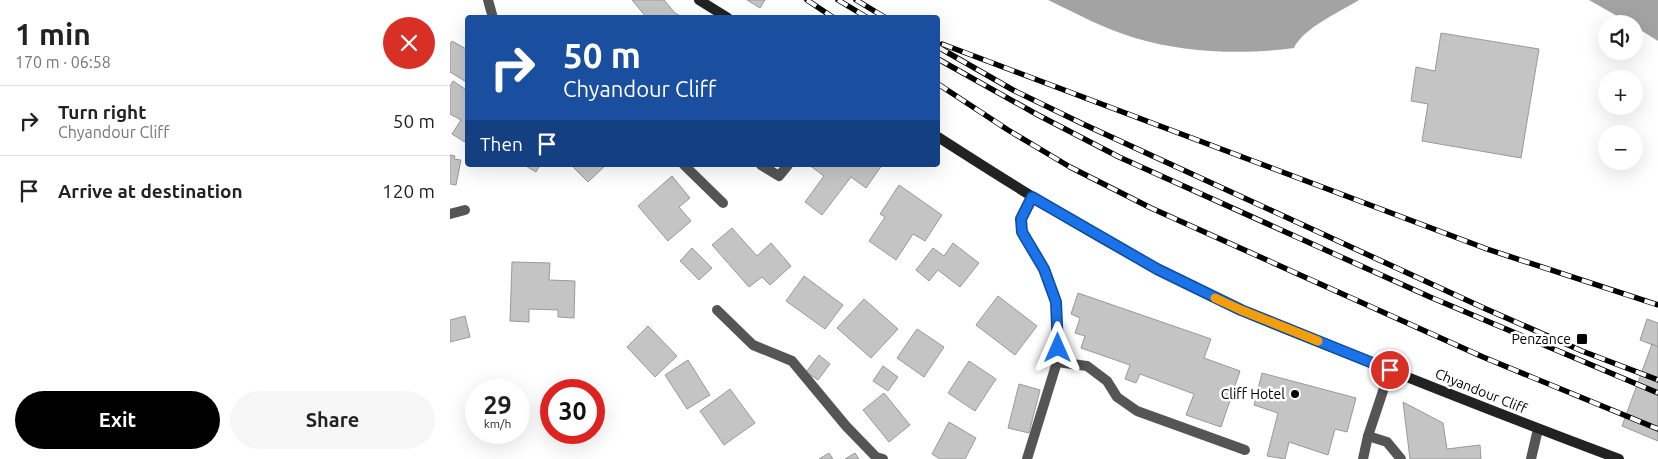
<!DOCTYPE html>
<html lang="en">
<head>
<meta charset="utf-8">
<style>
  :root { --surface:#fff; --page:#f6f6f6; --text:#222; --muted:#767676; --line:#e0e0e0; --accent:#000 }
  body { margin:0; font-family:Ubuntu,sans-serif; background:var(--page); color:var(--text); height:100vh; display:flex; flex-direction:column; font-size:19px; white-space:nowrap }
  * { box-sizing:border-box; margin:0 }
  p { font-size:16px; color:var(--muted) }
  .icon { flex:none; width:28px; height:28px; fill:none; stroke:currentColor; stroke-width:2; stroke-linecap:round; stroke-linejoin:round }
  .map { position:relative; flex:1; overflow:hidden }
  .drawer { display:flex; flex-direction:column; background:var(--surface); width:450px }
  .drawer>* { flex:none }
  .hud { position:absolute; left:15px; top:15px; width:475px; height:152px; border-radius:5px; box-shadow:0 5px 20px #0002; background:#1a4fa0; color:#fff; overflow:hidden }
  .tools { position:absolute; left:1148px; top:15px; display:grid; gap:10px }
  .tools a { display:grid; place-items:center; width:45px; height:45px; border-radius:50%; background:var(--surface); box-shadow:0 5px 20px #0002; font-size:25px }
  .speed { position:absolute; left:15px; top:379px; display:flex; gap:10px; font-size:25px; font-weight:700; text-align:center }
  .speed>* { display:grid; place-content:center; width:65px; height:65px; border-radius:50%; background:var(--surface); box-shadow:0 5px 20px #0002; line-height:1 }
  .speed small { font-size:12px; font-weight:400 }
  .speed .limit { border:8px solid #d22; background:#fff; color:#111 }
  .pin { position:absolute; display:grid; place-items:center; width:42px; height:42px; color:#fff; margin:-21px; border:2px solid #fff; border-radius:50%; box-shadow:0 1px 5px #0007 }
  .me { position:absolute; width:55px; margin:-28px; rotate:0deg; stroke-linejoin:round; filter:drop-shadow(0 0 4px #0008) }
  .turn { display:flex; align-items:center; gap:18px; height:105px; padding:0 15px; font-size:22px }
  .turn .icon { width:65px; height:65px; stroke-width:2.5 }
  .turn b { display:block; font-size:35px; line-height:42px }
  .then { display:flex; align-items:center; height:48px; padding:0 15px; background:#0003; gap:10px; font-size:19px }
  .round { display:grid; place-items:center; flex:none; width:52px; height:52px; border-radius:26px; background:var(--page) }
  .headline { display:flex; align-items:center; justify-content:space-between; height:85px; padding:0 15px }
  h1 { font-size:30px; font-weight:700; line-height:38px }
  .action { display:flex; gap:10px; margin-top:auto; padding:10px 15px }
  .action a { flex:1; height:58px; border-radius:30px; background:var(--accent); color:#fff; font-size:20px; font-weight:700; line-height:58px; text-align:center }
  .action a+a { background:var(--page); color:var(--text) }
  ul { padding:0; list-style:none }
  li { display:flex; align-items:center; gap:15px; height:70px; padding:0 15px; border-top:1px solid var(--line) }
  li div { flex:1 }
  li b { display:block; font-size:19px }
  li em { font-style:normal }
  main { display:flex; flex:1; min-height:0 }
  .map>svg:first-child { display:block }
  .water { fill:#a3a3a3 }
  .building { fill:#c4c4c4; stroke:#999 }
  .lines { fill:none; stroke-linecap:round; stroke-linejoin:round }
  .lane { stroke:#555; stroke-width:10 }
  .street { stroke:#555; stroke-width:10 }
  .secondary { stroke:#222; stroke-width:10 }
  .rail-casing { stroke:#000; stroke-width:5.5 }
  .rail { stroke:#fff; stroke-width:4; stroke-dasharray:11; stroke-linecap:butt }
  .route-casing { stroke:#114b97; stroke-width:12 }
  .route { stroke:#1a73e8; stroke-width:9 }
  .slow { stroke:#f59e0b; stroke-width:9 }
  .poi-dot { fill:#000; stroke:#fff; stroke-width:2 }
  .labels { text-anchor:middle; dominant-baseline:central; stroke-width:5; stroke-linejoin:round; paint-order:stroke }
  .poi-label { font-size:14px; fill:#000; stroke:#fff; text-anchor:end }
  .street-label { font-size:14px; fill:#000; stroke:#fff }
</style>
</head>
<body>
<main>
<section class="drawer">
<div class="headline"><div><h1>1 min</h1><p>170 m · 06:58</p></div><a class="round" style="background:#d93025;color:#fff"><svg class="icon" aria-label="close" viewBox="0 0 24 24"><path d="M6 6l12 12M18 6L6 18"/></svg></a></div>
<ul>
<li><svg class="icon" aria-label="right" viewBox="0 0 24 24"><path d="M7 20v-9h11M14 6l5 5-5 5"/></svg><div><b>Turn right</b><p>Chyandour Cliff</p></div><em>50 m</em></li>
<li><svg class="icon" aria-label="arrive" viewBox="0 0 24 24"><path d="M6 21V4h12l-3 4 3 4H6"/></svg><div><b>Arrive at destination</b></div><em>120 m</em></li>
</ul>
<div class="action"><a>Exit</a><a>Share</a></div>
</section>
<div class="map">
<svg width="1208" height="459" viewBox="0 0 1208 459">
  <rect width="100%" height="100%" fill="#fff"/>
  <g class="water">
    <path d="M598,0H909C891,11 852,29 844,48C794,55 734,53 685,38C655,29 627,14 598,0Z"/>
    <polygon points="1139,0 1208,0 1208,41 1184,26 1184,24 1181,24"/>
  </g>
  <g class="building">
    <polygon points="182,0 214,0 225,13 234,18 204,18 205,16 203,18 197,18"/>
    <polygon points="297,0 315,0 310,8"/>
    <polygon points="991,33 1089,49 1071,158 972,141 978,104 961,101 966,67 985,71"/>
    <polygon points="2,41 18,50 18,83 0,72 0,44"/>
    <polygon points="3,81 18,91 18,144 2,134 11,120 0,114 0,86"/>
    <polygon points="0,155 5,156 4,159 11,160 6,185 0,184"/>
    <polygon points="74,165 90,165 86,172"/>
    <polygon points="121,165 156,165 138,182"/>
    <polygon points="359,165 432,165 416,188 401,177 372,215 355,202 374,176"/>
    <polygon points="222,176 240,198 229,207 241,221 218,241 188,206"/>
    <polygon points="449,185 492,215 475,241 463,234 446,260 419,241 435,217 430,214"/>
    <polygon points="282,228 307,256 321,243 341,266 320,285 312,277 299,287 262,245"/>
    <polygon points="503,243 529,263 510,287 488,270 479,281 466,270 483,248 494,256"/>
    <polygon points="242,248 262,268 249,280 230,261"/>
    <polygon points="62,262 100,263 99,280 125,281 124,318 108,317 108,310 79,309 79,322 60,321"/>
    <polygon points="354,276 393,305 375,329 336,301"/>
    <polygon points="628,293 761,339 754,358 790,371 771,427 736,415 744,394 690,374 686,383 675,379 680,365 631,348 635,336 625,333 630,318 621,314"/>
    <polygon points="548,296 587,326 565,355 526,325"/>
    <polygon points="414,299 448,329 421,358 387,328"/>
    <polygon points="15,316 20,337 0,342 0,320"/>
    <polygon points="1197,319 1208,323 1208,347 1190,340"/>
    <polygon points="198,326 227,356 205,377 177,347"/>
    <polygon points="467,329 494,347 474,377 447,358"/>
    <polygon points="1202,344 1208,347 1208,441 1172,426"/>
    <polygon points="369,355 380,364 368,380 356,372"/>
    <polygon points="238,360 260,395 237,409 215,375"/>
    <polygon points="519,361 546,379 525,411 498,393"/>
    <polygon points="433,366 448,377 438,391 423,381"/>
    <polygon points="812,373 906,398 897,432 885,429 878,455 839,442 835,459 817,456 828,413 804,405"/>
    <polygon points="569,384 590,390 579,433 558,428"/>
    <polygon points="280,389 305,423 274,445 250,411"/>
    <polygon points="434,393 460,425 439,442 413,410"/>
    <polygon points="953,402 993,423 997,449 1030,445 1031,459 960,459"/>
    <polygon points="499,422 526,438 515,459 490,459 482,454"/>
    <polygon points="379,453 383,459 369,459"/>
    <polygon points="405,453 409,459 395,459"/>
  </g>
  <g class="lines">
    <g class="lane">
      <polyline points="38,0 43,18"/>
      <polyline points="607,362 637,366 657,381 667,397 687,411 795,450"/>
      <polyline points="918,436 937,442 951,459"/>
    </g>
    <g class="street">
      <polyline points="234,165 273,203"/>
      <polyline points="311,165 329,176 338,165"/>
      <polyline points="0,214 15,210"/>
      <polyline points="267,310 303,345 342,361 396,426 426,457 433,459"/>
      <polyline points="577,459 607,362 608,335 606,302 594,269 572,232 571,219 582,197"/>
      <polyline points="913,459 918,436 940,370"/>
      <polyline points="1081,459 1088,429"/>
    </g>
    <g class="secondary">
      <polyline points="249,0 278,18"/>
      <path d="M488,137C586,200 684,262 791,310C829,327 868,342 907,357C994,392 1081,426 1169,459"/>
    </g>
    <g class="rail-casing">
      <g id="rail">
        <polyline points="357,0 384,18"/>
        <polyline points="388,0 418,18"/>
        <polyline points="406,0 436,18"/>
        <polyline points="492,44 1037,249 1208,305"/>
        <polyline points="488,47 563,90 633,124 1036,309 1132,351 1208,380"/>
        <polyline points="488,59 588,115 669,157 980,297 1208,393"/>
        <polyline points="488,84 558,130 620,167 701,208 1033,357 1208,429"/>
      </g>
    </g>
    <use href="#rail" class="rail"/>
  </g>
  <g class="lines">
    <g class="route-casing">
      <polyline id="route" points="608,348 606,302 594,269 572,232 571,219 582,197 707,269 791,310 940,370"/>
    </g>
    <use href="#route" class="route"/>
    <polyline class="slow" points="765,298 791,310 868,341"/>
  </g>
  <g class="poi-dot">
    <rect x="1126" y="333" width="12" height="12" rx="2.5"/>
    <circle cx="845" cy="394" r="5"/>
  </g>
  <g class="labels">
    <g class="poi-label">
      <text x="1121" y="339">Penzance</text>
      <text x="835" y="394">Cliff Hotel</text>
    </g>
    <g class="street-label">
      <text transform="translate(1031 391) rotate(22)">Chyandour Cliff</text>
    </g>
  </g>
</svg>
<div class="tools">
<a><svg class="icon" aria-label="sound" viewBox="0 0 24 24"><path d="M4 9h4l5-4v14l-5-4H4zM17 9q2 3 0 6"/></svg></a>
<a>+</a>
<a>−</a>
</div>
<div class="speed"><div>29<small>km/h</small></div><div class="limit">30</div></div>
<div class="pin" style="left:940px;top:370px;background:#d93025"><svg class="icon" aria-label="arrive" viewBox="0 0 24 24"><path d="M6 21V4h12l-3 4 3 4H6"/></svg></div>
<svg class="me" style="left:608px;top:348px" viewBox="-20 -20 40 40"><path d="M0-17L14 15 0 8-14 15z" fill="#1a73e8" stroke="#fff" stroke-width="4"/></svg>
<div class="hud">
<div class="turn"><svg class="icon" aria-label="right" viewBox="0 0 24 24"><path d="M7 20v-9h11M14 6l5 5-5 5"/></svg><div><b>50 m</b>Chyandour Cliff</div></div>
<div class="then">Then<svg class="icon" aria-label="arrive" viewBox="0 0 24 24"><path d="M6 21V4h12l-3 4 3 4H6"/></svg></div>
</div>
</div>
</main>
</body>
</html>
